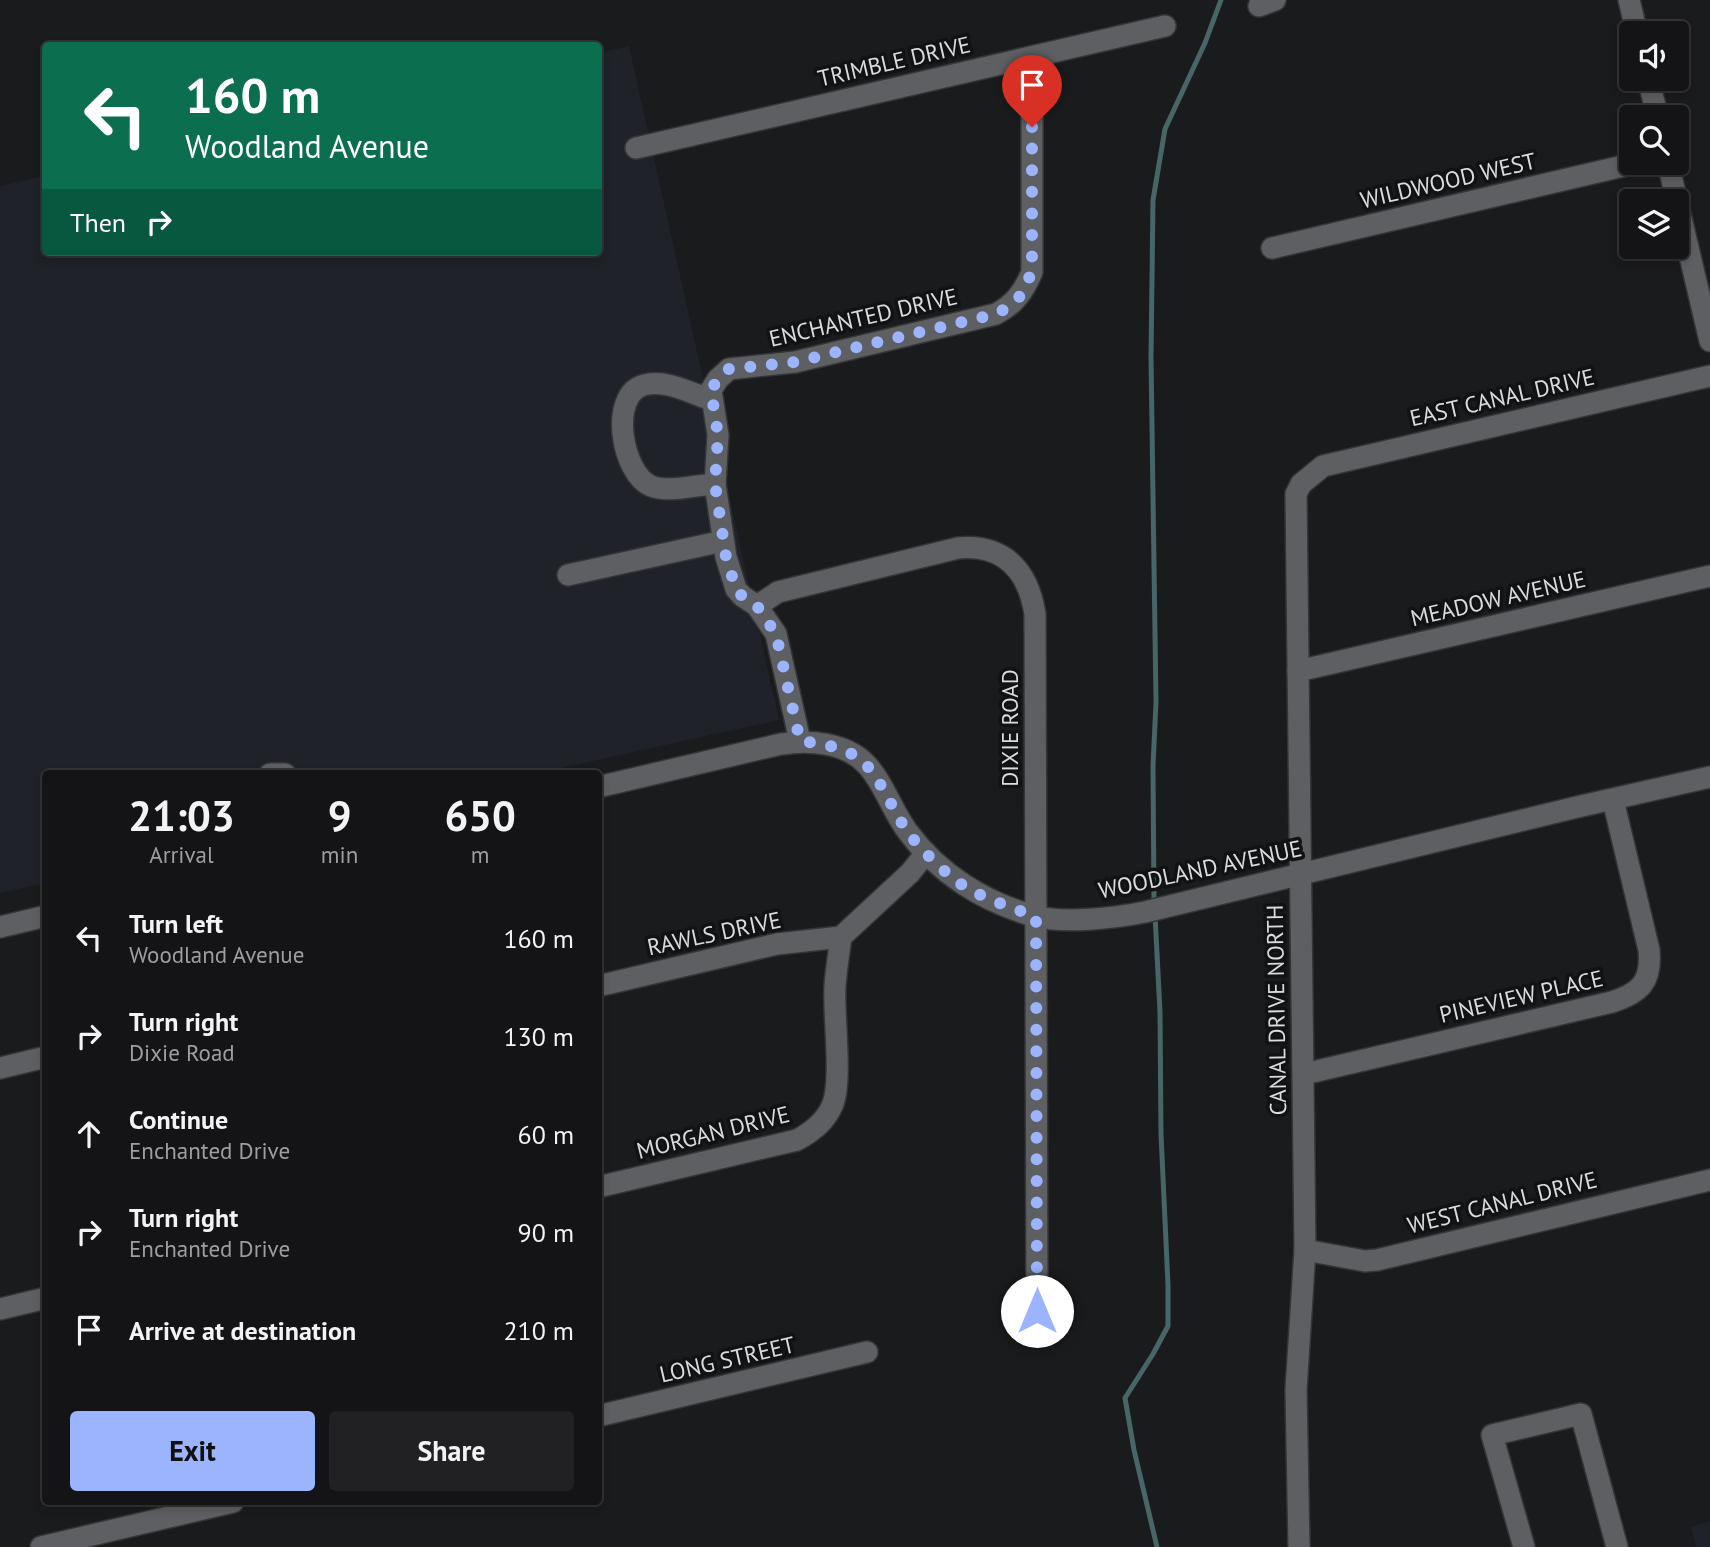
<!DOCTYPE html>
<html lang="en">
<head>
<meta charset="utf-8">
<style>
  :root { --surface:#141416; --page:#212123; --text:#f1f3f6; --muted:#9d9ea1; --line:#333335; --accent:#9bb4fd }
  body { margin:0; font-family:"PT Sans",sans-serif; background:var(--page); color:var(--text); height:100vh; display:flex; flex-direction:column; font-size:26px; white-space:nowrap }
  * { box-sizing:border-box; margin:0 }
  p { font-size:23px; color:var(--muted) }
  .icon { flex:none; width:38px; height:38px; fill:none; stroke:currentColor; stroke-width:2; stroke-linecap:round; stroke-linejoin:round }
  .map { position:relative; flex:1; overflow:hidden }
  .panel { position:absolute; left:42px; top:770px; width:560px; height:735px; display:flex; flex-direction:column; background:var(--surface); border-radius:7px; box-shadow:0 4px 10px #0003,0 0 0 2px var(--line) }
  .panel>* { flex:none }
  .guide { position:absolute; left:42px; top:42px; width:560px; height:214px; border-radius:7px; box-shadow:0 4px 10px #0003,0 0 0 2px var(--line); background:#0b6e4f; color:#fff; overflow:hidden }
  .fabs { position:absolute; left:1619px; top:21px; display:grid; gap:14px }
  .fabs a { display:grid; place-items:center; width:70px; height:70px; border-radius:7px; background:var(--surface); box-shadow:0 4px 10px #0003,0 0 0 2px var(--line); font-size:35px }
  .pin { position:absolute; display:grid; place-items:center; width:60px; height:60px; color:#fff; margin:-72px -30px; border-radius:50% 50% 50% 0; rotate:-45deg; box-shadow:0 0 7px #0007 }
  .pin .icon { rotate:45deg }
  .me { position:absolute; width:77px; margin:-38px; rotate:0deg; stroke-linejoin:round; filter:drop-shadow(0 0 5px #0008) }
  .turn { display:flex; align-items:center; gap:24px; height:147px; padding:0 28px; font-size:32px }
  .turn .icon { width:91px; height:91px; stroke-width:2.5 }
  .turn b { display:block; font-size:49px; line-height:60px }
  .then { display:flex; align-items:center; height:66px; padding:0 28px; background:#0003; gap:14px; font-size:26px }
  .eta { display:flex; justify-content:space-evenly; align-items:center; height:119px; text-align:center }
  .eta b { font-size:42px; font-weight:700; line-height:49px }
  .primary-button { display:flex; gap:14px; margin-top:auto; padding:14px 28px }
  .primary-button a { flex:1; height:80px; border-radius:7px; background:var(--accent); color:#111; font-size:28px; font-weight:700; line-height:80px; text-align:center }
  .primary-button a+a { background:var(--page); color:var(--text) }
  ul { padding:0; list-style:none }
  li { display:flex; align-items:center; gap:21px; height:98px; padding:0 28px }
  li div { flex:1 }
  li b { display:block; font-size:26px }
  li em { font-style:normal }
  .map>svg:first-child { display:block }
  .built { fill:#1f2229 }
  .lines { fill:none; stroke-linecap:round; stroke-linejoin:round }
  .stream { stroke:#486668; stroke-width:5 }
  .minor-casing { stroke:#343536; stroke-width:24 }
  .minor { stroke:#5e5f62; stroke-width:21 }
  .route { stroke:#9bb4fd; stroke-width:12; stroke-dasharray:0 21.6 }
  .labels { text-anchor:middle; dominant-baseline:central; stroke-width:7; stroke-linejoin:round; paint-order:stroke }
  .street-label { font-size:23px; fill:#dadbdc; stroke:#111214 }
</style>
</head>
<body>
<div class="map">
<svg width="1710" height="1547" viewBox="0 0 1710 1547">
  <rect width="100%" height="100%" fill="#1a1b1d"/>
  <g class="built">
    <polygon points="629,46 779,720 539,773 46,774 45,883 0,893 0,186 45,176 46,252 598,252 599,53"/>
    <polygon points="1710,1521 1710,1547 1696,1547 1691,1527"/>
  </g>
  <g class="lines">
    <g class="stream">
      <polyline points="1154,905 1153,766 1156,702 1151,358 1153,200 1165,129 1205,43 1221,0"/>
      <polyline points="1155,915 1160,1012 1161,1134 1168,1285 1168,1326 1153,1354 1125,1398 1134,1450 1157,1547"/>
    </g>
    <g class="minor-casing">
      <g id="minor">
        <polyline points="1629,0 1637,33"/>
        <polyline points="1259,6 1275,0"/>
        <polyline points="1648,79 1658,117"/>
        <polyline points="636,148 1165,26"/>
        <polyline points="1668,163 1710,341"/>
        <polyline points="1272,248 1636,163"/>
        <path d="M711,400C691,393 665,379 644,385C608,395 622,474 651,486C669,493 696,485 715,484"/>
        <polyline points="568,575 723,541"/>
        <path d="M757,606L778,592L958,548C1004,544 1028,570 1035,614L1037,1311"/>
        <polyline points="1298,671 1710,576"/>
        <path d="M800,741L776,634L757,606L742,596L736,589L726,557L715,484L718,435L711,390L718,379L729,369L795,362L996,314C1015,304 1024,291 1032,272V103L1025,60"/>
        <polyline points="270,774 285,774"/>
        <path d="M598,787L781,744C809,740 845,742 866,764C884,783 892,811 908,832C939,874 984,902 1034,916C1064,924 1115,918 1145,912L1577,807L1710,777"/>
        <polyline points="0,927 46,916"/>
        <polyline points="598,986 777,944 841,937"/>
        <polyline points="0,1068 46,1057"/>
        <path d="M1304,1074L1612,1002C1640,993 1652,982 1649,950L1613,800"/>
        <path d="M598,1187L797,1140C812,1132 825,1122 832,1106C843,1082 833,1016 835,986C836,970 839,953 841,937L910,873L926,853"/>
        <polyline points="1305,1250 1365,1261 1377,1260 1710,1180"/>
        <polyline points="0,1309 46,1298"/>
        <polyline points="598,1416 867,1352"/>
        <polyline points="41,1547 233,1502"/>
        <polyline points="1299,1547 1296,1390 1305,1250 1296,494 1301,484 1323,466 1710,376"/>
        <polyline points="1524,1547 1492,1435 1581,1414 1617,1547"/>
      </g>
    </g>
    <use href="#minor" class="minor"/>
  </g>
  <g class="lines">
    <path class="route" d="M1032,127V272L1020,296L1008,307L996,314L795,362L729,369L718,379L711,390L718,435L715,484L726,557L736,589L742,596L757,606L776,634L800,741C818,743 836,746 852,754C878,767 891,810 908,832C919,848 935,862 949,875C973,896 1007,905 1036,917L1037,1311"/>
  </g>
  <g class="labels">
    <g class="street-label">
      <text transform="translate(894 61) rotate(-13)">TRIMBLE DRIVE</text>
      <text transform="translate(1448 180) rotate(-13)">WILDWOOD WEST</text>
      <text transform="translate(863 317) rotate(-13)">ENCHANTED DRIVE</text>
      <text transform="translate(1502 397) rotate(-13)">EAST CANAL DRIVE</text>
      <text transform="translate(1498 598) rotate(-13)">MEADOW AVENUE</text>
      <text transform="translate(1009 728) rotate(-90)">DIXIE ROAD</text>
      <text transform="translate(1200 869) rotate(-12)">WOODLAND AVENUE</text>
      <text transform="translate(714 933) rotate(-12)">RAWLS DRIVE</text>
      <text transform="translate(1521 996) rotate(-13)">PINEVIEW PLACE</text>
      <text transform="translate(1276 1010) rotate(-91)">CANAL DRIVE NORTH</text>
      <text transform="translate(713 1132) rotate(-14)">MORGAN DRIVE</text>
      <text transform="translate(1502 1202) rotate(-14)">WEST CANAL DRIVE</text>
      <text transform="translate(727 1359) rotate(-13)">LONG STREET</text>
    </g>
  </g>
</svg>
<div class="fabs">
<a><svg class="icon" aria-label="sound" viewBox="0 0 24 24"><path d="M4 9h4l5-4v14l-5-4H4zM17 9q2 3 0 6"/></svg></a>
<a><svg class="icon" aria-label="search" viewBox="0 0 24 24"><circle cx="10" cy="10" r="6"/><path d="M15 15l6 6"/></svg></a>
<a><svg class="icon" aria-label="layers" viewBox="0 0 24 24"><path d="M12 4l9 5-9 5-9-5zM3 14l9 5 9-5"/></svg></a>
</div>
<div class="pin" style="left:1032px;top:127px;background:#d93025"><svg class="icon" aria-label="arrive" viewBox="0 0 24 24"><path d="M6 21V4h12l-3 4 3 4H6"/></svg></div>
<svg class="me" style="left:1037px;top:1311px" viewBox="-20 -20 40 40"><circle r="19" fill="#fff"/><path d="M0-13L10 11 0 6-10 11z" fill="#9bb4fd"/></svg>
<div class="guide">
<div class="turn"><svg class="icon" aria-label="left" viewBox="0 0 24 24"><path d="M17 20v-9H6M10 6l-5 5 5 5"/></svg><div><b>160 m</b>Woodland Avenue</div></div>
<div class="then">Then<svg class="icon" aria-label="right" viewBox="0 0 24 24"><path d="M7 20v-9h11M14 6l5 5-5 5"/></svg></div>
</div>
<section class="panel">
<div class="eta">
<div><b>21:03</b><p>Arrival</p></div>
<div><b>9</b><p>min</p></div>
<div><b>650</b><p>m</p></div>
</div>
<ul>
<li><svg class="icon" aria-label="left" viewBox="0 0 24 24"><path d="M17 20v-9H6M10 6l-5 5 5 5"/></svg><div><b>Turn left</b><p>Woodland Avenue</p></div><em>160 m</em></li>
<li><svg class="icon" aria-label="right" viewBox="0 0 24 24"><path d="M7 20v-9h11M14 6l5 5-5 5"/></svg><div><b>Turn right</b><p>Dixie Road</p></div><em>130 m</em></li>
<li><svg class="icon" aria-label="ahead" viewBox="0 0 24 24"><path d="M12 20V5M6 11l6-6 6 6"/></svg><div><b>Continue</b><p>Enchanted Drive</p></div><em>60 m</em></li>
<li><svg class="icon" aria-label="right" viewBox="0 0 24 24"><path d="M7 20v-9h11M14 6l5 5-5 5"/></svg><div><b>Turn right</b><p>Enchanted Drive</p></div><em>90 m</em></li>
<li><svg class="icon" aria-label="arrive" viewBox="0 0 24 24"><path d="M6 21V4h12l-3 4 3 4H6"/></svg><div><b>Arrive at destination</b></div><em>210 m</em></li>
</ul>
<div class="primary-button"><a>Exit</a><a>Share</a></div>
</section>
</div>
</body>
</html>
